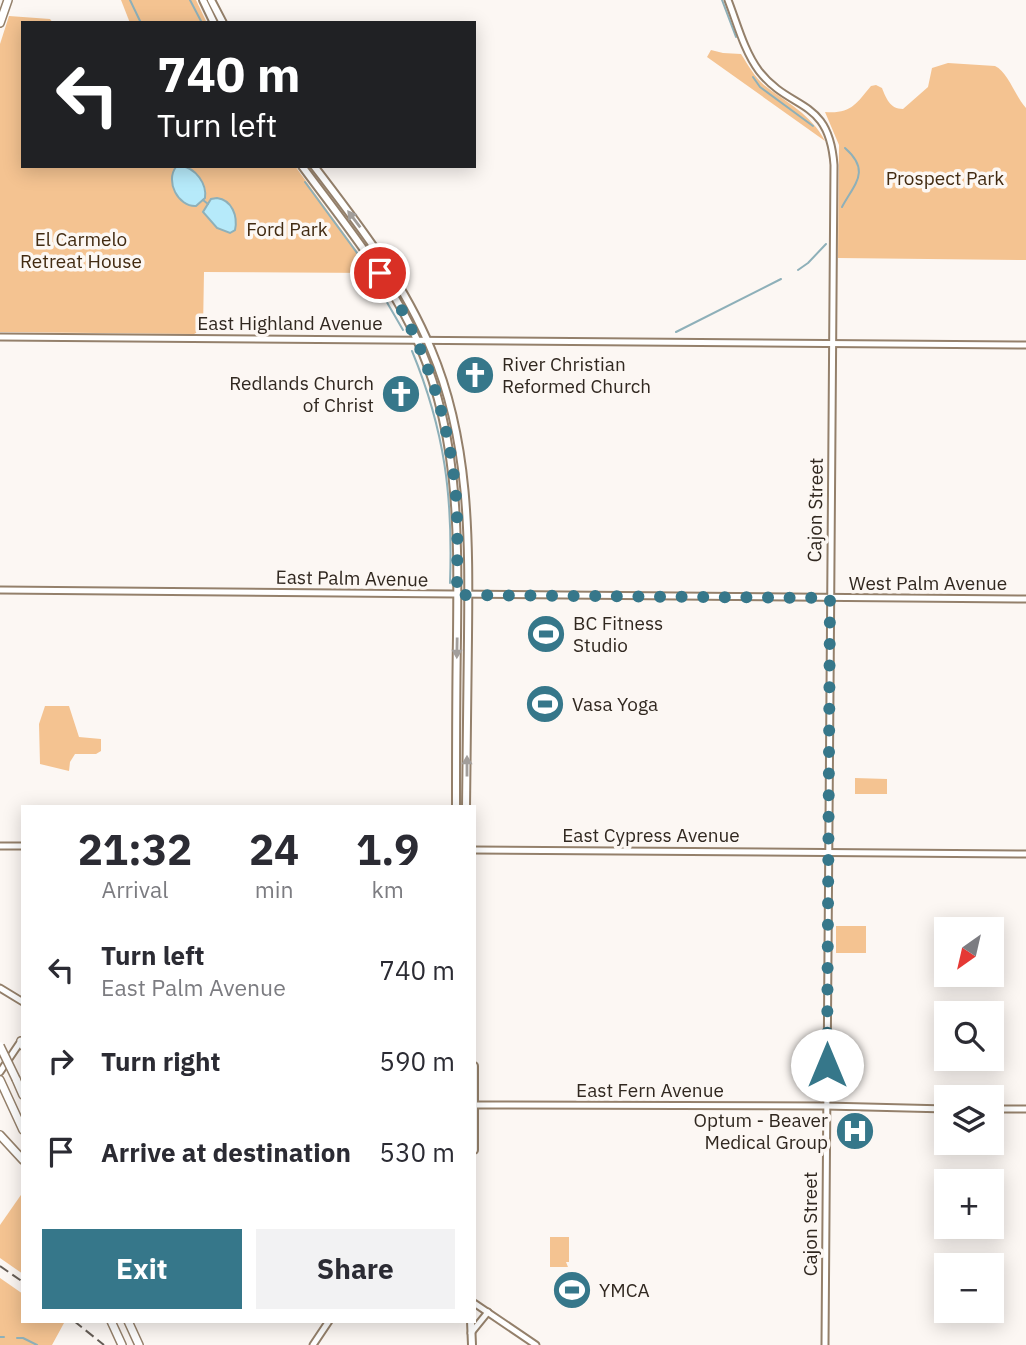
<!DOCTYPE html>
<html lang="en">
<head>
<meta charset="utf-8">
<style>
  :root { --surface:#fff; --page:#f2f2f3; --text:#2b2b33; --muted:#7c7c81; --accent:#36778a }
  body { margin:0; font-family:"IBM Plex Sans",sans-serif; background:var(--page); color:var(--text); height:100vh; display:flex; flex-direction:column; font-size:26px; white-space:nowrap }
  * { box-sizing:border-box; margin:0 }
  p { font-size:23px; color:var(--muted) }
  .icon { flex:none; width:38px; height:38px; fill:none; stroke:currentColor; stroke-width:2; stroke-linecap:round; stroke-linejoin:round }
  .map { position:relative; flex:1; overflow:hidden }
  .panel { position:absolute; left:21px; top:805px; width:455px; height:518px; display:flex; flex-direction:column; background:var(--surface); border-radius:0px; box-shadow:0 4px 18px #0003 }
  .panel>* { flex:none }
  .hud { position:absolute; left:21px; top:21px; width:455px; height:147px; border-radius:0px; box-shadow:0 4px 18px #0003; background:#202124; color:#fff; overflow:hidden }
  .needle { width:46px; rotate:214deg }
  .controls { position:absolute; left:934px; top:917px; display:grid; gap:14px }
  .controls a { display:grid; place-items:center; width:70px; height:70px; border-radius:0px; background:var(--surface); box-shadow:0 4px 18px #0003; font-size:35px }
  .pin { position:absolute; display:grid; place-items:center; width:60px; height:60px; color:#fff; margin:-30px; border:4px solid #fff; border-radius:50%; box-shadow:0 2px 7px #0007 }
  .me { position:absolute; width:77px; margin:-38px; rotate:0deg; stroke-linejoin:round; filter:drop-shadow(0 0 5px #0008) }
  .turn { display:flex; align-items:center; gap:24px; height:147px; padding:0 21px; font-size:32px }
  .turn .icon { width:91px; height:91px; stroke-width:2.5 }
  .turn b { display:block; font-size:49px; line-height:60px }
  .eta { display:flex; justify-content:space-evenly; align-items:center; height:119px; text-align:center }
  .eta b { font-size:42px; font-weight:700; line-height:49px }
  .button { display:flex; gap:14px; margin-top:auto; padding:14px 21px }
  .button a { flex:1; height:80px; border-radius:0px; background:var(--accent); color:#fff; font-size:28px; font-weight:700; line-height:80px; text-align:center }
  .button a+a { background:var(--page); color:var(--text) }
  ul { padding:0; list-style:none }
  li { display:flex; align-items:center; gap:21px; height:91px; padding:0 21px }
  li div { flex:1 }
  li b { display:block; font-size:26px }
  li em { font-style:normal }
  .map>svg:first-child { display:block }
  .green { fill:#f4c391 }
  .water { fill:#b6eafa; stroke:#8eb0b9; stroke-width:2 }
  .lines { fill:none; stroke-linecap:round; stroke-linejoin:round }
  .stream { stroke:#8eb0b9; stroke-width:2 }
  .secondary-casing { stroke:#94806b; stroke-width:9 }
  .primary-casing { stroke:#94806b; stroke-width:10 }
  .highway-casing { stroke:#94806b; stroke-width:10 }
  .secondary { stroke:#fff; stroke-width:5 }
  .primary { stroke:#fff; stroke-width:6 }
  .highway { stroke:#fff; stroke-width:7 }
  .rail { stroke:#655d56; stroke-width:2; stroke-dasharray:10 5; stroke-linecap:butt }
  .highway-bridge-casing { stroke:#94806b; stroke-width:10; stroke-linecap:butt }
  .highway-bridge { stroke:#fff; stroke-width:7 }
  .oneway { fill:#a29e9b }
  .route { stroke:#36778a; stroke-width:12; stroke-dasharray:0 21.6 }
  .labels { text-anchor:middle; dominant-baseline:central; stroke-width:7; stroke-linejoin:round; paint-order:stroke }
  .park-label { font-size:19px; fill:#422b12; stroke:#fcf7f3 }
  .street-label { font-size:19px; fill:#312820; stroke:#fcf7f3 }
  .poi-label { font-size:19px; fill:#312820; stroke:#fcf7f3; text-anchor:start }
</style>
</head>
<body>
<div class="map">
<svg width="1026" height="1345" viewBox="0 0 1026 1345">
  <rect width="100%" height="100%" fill="#fcf7f3"/>
  <g class="green">
    <polygon points="121,0 196,0 207,23 130,23"/>
    <polygon points="9,16 50,19 53,23 23,23 23,166 295,166 373,273 204,272 203,329 194,334 0,332 0,44"/>
    <path d="M711,50L723,53L741,54C748,65 754,76 764,85C787,103 811,114 825,141L707,57Z"/>
    <path d="M948,63L995,66C1008,72 1015,96 1026,108V260L838,258L839,145L825,112C851,114 856,104 871,86L876,85L882,88C886,98 890,109 903,109L928,87L932,68Z"/>
    <polygon points="45,706 69,706 79,737 101,739 101,751 96,754 75,754 70,762 69,771 40,764 39,724"/>
    <polygon points="855,778 887,779 887,794 855,794"/>
    <rect x="836" y="926" width="30" height="27"/>
    <polygon points="23,1192 23,1274 0,1258 0,1225"/>
    <polygon points="550,1237 569,1237 569,1262 566,1262 568,1267 550,1267"/>
    <polygon points="0,1278 23,1294 23,1321 64,1323 52,1345 0,1345"/>
  </g>
  <g class="water">
    <path d="M181,166C196,168 207,184 205,198L196,206C178,207 165,181 176,167Z"/>
    <path d="M217,198C232,200 238,216 235,230L230,233L217,228L203,212L211,199Z"/>
  </g>
  <g class="lines">
    <g class="stream">
      <polyline points="130,0 141,23"/>
      <polyline points="190,0 202,23"/>
      <polyline points="722,0 736,37"/>
      <polyline points="753,77 760,87 813,126"/>
      <polyline points="294,166 295,167"/>
      <polyline points="305,182 363,261 403,330"/>
      <polyline points="203,200 208,204"/>
      <path d="M842,207C855,183 871,171 845,148"/>
      <polyline points="798,270 808,263 826,244"/>
      <polyline points="676,332 781,279"/>
      <path d="M412,351C445,431 453,497 450,583"/>
      <polyline points="0,1337 4,1337"/>
      <polyline points="17,1338 23,1338 37,1345"/>
    </g>
    <g class="secondary-casing">
      <g id="secondary">
        <path d="M728,0C737,23 744,51 759,71C791,112 829,97 834,165L825,1345"/>
        <polyline points="0,337 1026,345"/>
        <polyline points="0,590 1026,599"/>
        <polyline points="0,846 23,846"/>
        <polyline points="474,850 1026,854"/>
        <polyline points="0,988 23,1002"/>
        <polyline points="0,1072 21,1041"/>
        <polyline points="474,1105 826,1106 947,1109"/>
        <polyline points="992,1109 1026,1109"/>
        <polyline points="474,1303 536,1345"/>
        <polyline points="471,1333 488,1312"/>
        <polyline points="313,1345 329,1321"/>
      </g>
    </g>
    <g class="primary-casing">
      <g id="primary">
        <polyline points="203,0 214,23"/>
        <polyline points="211,0 223,23"/>
        <path d="M302,166C341,219 383,270 412,329C460,429 458,529 457,637C456,693 456,750 456,807"/>
        <path d="M314,166C358,224 403,281 431,349C470,441 469,539 468,637C467,693 467,750 466,807"/>
        <polyline points="474,1066 474,1150"/>
        <polyline points="471,1321 472,1345"/>
      </g>
    </g>
    <g class="highway-casing">
      <g id="highway">
        <polyline points="0,23 8,0"/>
        <polyline points="21,1041 23,1046"/>
        <polyline points="16,1079 23,1095"/>
        <polyline points="0,1080 23,1130"/>
        <polyline points="0,1135 23,1160"/>
        <polyline points="111,1321 122,1345"/>
        <polyline points="128,1321 139,1345"/>
      </g>
    </g>
    <use href="#secondary" class="secondary"/>
    <use href="#primary" class="primary"/>
    <use href="#highway" class="highway"/>
    <g class="rail">
      <polyline points="0,1266 23,1282"/>
      <polyline points="74,1321 104,1345"/>
    </g>
    <g class="highway-bridge-casing">
      <polyline id="highway-bridge" points="0,1046 16,1079"/>
    </g>
    <use href="#highway-bridge" class="highway-bridge"/>
  </g>
  <defs><path id="oneway-solid" d="M-6-.8H1V-3.2L6.5 0L1 3.2V.8H-6Z" transform="scale(1.75)"/></defs>
  <g class="oneway">
    <use href="#oneway-solid" transform="translate(354 219) rotate(-127)"/>
    <use href="#oneway-solid" transform="translate(457 648) rotate(91)"/>
    <use href="#oneway-solid" transform="translate(467 766) rotate(-90)"/>
  </g>
  <g class="lines">
    <path class="route" d="M380,273C420,334 445,405 454,477C459,516 457,555 457,595L830,598L827,1065"/>
  </g>
  <defs>
    <g id="church-disc" transform="scale(2.0125)"><circle r="9.5" fill="#36778a" stroke="#fcf7f3"/><path d="M-1.2-6h2.4v3.5h3.3v2.4h-3.3V6h-2.4V-.1h-3.3v-2.4h3.3Z" fill="#fff"/></g>
    <g id="stadium-disc" transform="scale(2.0125)"><circle r="9.5" fill="#36778a" stroke="#fcf7f3"/><path d="M0-5a6.5 5 0 1 0 0 10a6.5 5 0 1 0 0-10ZM-3.5-1.8h7v3.6h-7Z" fill="#fff"/></g>
    <g id="hospital-disc" transform="scale(2.0125)"><circle r="9.5" fill="#36778a" stroke="#fcf7f3"/><path d="M-5-5h3v3.5h4V-5h3V5h-3V1.5h-4V5h-3Z" fill="#fff"/></g>
  </defs>
  <g fill-rule="evenodd">
    <use href="#church-disc" x="475" y="375"/>
    <use href="#church-disc" x="401" y="394"/>
    <use href="#stadium-disc" x="546" y="634"/>
    <use href="#stadium-disc" x="545" y="704"/>
    <use href="#hospital-disc" x="855" y="1131"/>
    <use href="#stadium-disc" x="572" y="1290"/>
  </g>
  <g class="labels">
    <g class="park-label">
      <text x="945" y="178">Prospect Park</text>
      <text x="287" y="229">Ford Park</text>
      <text x="81" y="239">El Carmelo<tspan x="81" dy="22">Retreat House</tspan></text>
    </g>
    <g class="street-label">
      <text x="290" y="323">East Highland Avenue</text>
      <text transform="translate(815 510) rotate(-89)">Cajon Street</text>
      <text transform="translate(352 578) rotate(1)">East Palm Avenue</text>
      <text x="928" y="583">West Palm Avenue</text>
      <text x="651" y="835">East Cypress Avenue</text>
      <text x="650" y="1090">East Fern Avenue</text>
      <text transform="translate(810 1224) rotate(-90)">Cajon Street</text>
    </g>
    <g class="poi-label">
      <text x="502" y="364">River Christian<tspan x="502" dy="22">Reformed Church</tspan></text>
      <text x="374" y="383" text-anchor="end">Redlands Church<tspan x="374" dy="22">of Christ</tspan></text>
      <text x="573" y="623">BC Fitness<tspan x="573" dy="22">Studio</tspan></text>
      <text x="572" y="704">Vasa Yoga</text>
      <text x="828" y="1120" text-anchor="end">Optum - Beaver<tspan x="828" dy="22">Medical Group</tspan></text>
      <text x="599" y="1290">YMCA</text>
    </g>
  </g>
</svg>
<div class="controls">
<a><svg class="needle" viewBox="-14 -14 28 28"><path d="M0-13l5 13h-10z" fill="#e53935"/><path d="M0 13l5-13h-10z" fill="#7c7c81"/></svg></a>
<a><svg class="icon" aria-label="search" viewBox="0 0 24 24"><circle cx="10" cy="10" r="6"/><path d="M15 15l6 6"/></svg></a>
<a><svg class="icon" aria-label="layers" viewBox="0 0 24 24"><path d="M12 4l9 5-9 5-9-5zM3 14l9 5 9-5"/></svg></a>
<a>+</a>
<a>−</a>
</div>
<div class="pin" style="left:380px;top:273px;background:#d93025"><svg class="icon" aria-label="arrive" viewBox="0 0 24 24"><path d="M6 21V4h12l-3 4 3 4H6"/></svg></div>
<svg class="me" style="left:827px;top:1065px" viewBox="-20 -20 40 40"><circle r="19" fill="#fff"/><path d="M0-13L10 11 0 6-10 11z" fill="#36778a"/></svg>
<div class="hud">
<div class="turn"><svg class="icon" aria-label="left" viewBox="0 0 24 24"><path d="M17 20v-9H6M10 6l-5 5 5 5"/></svg><div><b>740 m</b>Turn left</div></div>
</div>
<section class="panel">
<div class="eta">
<div><b>21:32</b><p>Arrival</p></div>
<div><b>24</b><p>min</p></div>
<div><b>1.9</b><p>km</p></div>
</div>
<ul>
<li><svg class="icon" aria-label="left" viewBox="0 0 24 24"><path d="M17 20v-9H6M10 6l-5 5 5 5"/></svg><div><b>Turn left</b><p>East Palm Avenue</p></div><em>740 m</em></li>
<li><svg class="icon" aria-label="right" viewBox="0 0 24 24"><path d="M7 20v-9h11M14 6l5 5-5 5"/></svg><div><b>Turn right</b></div><em>590 m</em></li>
<li><svg class="icon" aria-label="arrive" viewBox="0 0 24 24"><path d="M6 21V4h12l-3 4 3 4H6"/></svg><div><b>Arrive at destination</b></div><em>530 m</em></li>
</ul>
<div class="button"><a>Exit</a><a>Share</a></div>
</section>
</div>
</body>
</html>
